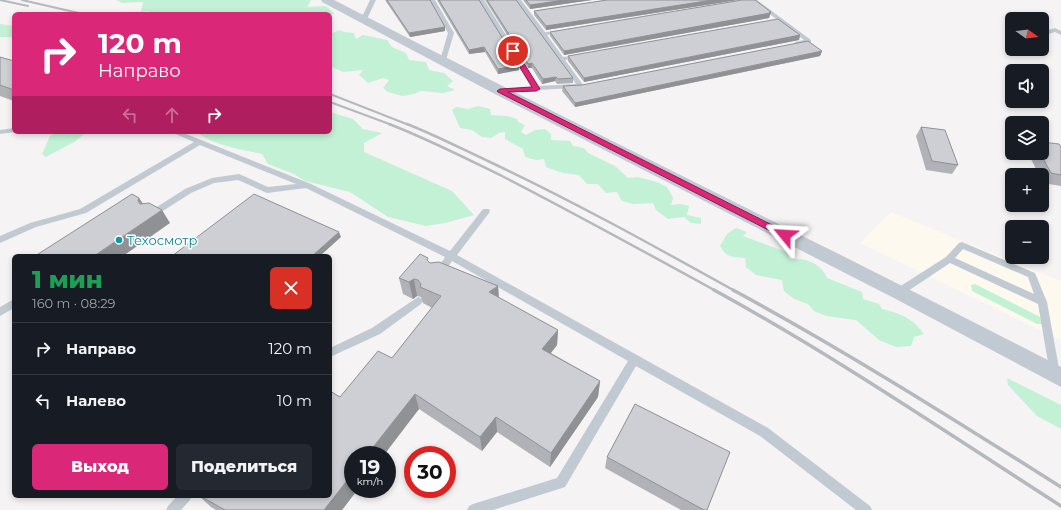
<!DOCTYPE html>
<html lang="ru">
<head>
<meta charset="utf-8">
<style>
  :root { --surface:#171b24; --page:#242831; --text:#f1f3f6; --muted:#9ea1a6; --line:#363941; --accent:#db2777 }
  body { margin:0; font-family:Montserrat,sans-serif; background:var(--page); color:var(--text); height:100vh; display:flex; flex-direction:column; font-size:15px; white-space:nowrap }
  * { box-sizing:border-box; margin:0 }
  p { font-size:13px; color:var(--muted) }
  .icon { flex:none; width:22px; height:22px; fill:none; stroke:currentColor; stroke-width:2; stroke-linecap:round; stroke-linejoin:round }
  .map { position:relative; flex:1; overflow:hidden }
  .details { position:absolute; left:12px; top:254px; width:320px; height:244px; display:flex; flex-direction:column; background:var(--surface); border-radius:6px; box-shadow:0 2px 6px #0003 }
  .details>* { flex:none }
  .top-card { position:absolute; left:12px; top:12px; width:320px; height:122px; border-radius:6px; box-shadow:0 2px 6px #0003; background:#db2777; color:#fff; overflow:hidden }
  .needle { width:26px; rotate:104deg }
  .tools { position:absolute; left:1005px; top:12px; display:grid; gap:8px }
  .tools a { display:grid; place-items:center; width:44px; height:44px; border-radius:6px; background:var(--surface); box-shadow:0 2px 6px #0003; font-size:20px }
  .speed { position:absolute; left:344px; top:446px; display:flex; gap:8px; font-size:20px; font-weight:700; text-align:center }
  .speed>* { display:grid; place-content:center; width:52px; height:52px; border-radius:50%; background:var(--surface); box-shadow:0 2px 6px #0003; line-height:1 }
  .speed small { font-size:10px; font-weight:400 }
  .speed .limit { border:6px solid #d22; background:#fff; color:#111 }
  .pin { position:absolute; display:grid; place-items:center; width:34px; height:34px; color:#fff; margin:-17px; border:2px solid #fff; border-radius:50%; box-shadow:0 1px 4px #0007 }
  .me { position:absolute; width:44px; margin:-22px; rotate:297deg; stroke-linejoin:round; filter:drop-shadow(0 0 3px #0008) }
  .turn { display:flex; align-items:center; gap:14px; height:84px; padding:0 20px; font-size:18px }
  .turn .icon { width:52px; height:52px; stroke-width:2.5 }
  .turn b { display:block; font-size:28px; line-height:34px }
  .lanes { display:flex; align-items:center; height:38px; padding:0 20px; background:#0003; justify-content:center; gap:20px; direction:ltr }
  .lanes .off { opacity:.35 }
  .round { display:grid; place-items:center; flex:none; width:42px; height:42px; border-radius:6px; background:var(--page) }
  .headline { display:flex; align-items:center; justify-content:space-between; height:68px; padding:0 20px }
  h1 { font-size:24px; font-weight:800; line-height:30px; color:#1e9e55 }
  .action { display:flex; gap:8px; margin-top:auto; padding:8px 20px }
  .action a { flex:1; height:46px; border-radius:6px; background:var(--accent); color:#fff; font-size:16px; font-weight:800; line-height:46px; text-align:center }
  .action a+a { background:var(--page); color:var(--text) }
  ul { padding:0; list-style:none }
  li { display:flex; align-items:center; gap:12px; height:52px; padding:0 20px; border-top:1px solid var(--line) }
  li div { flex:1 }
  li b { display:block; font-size:15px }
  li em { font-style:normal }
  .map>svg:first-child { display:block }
  .commercial { fill:#fdf9ef }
  .green { fill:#c3f1d5 }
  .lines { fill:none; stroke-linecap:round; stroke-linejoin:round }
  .lane { fill:#c1cad2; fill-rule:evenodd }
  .street { fill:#c1cad2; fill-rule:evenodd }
  .rail-far2 { stroke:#b5b8bd; stroke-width:2 }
  .rail-far1 { stroke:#b5b8bd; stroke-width:2.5 }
  .rail { stroke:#b5b8bd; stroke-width:3.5 }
  .wall { fill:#b0b2b7 }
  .shaded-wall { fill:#909195 }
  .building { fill:#cdcfd5; stroke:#909195 }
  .route { fill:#db2777; stroke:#8e194d }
  .culture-dot { fill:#0f9aa8; stroke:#fff; stroke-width:1.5 }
  .labels { text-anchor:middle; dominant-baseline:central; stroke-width:3; stroke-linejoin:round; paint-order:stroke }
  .culture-label { font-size:13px; fill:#0d838f; stroke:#fff; text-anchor:start }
</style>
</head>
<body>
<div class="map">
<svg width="1061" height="510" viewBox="0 0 1061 510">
  <rect width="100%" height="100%" fill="#f5f3f3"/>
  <polygon class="commercial" points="891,212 1061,281 1061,340 860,243"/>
  <g class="green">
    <polygon points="116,0 311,0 307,7 326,6 334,13 330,16 330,14 154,14 148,11 141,12 143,2 122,3"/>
    <polygon points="0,24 14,26 14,37 0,37"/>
    <polygon points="340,30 344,32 354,33 356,39 363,35 387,40 392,47 406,53 409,60 426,62 429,70 444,73 453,81 447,86 455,90 443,93 421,91 414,94 403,96 388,92 383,88 389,80 383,78 368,83 359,75 363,70 343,72 330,66 330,34"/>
    <polygon points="478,106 490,109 491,115 507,116 517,119 518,122 525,125 521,132 526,135 535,130 545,129 551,134 551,140 570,141 573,146 584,148 588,153 615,166 628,178 638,177 657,182 667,187 673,198 671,205 681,204 689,206 687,215 701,218 701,224 691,223 684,217 668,219 656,210 653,203 633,204 622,201 617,192 606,193 598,184 587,184 579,175 563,173 546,167 544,159 536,160 525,157 523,149 505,139 505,132 499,133 491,138 482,137 472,130 460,128 452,110 456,107 468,109"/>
    <path d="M330,112L353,119L363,129L382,133L364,143V152L452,191L474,215L445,223L426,226L388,217L350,192L305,181L294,174L268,164L262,154C240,149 215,146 196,132H330Z"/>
    <polygon points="55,132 92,132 83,135 74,142 46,157 42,154 50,136"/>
    <path d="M736,228L747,232L743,236L786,252L790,259C805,257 821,263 827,278L862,292L863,299L879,304L882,309C902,314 912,318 924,334L914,337L911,346L896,347L879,340L856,320L826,316L814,311L808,304L794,299L784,291L782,280L756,275L746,267L745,258C732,257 727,258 720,246L727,234Z"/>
    <polygon points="975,284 1040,317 1043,321 1042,324 1037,324 972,291 971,285"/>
    <polygon points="1007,378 1061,405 1061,429 1037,416 1008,385"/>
  </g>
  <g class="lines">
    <g class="lane">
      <polygon points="370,0 376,0 367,19 362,20 361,19"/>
      <polygon points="429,0 435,0 454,33 446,60 443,62 440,60 448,33"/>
      <polygon points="478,0 484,0 538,86 576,84 515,0 521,0 545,32 562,31 562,33 547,35 563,57 580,55 580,57 565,60 584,86 583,87 578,86 575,88 498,92 497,91 500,89 531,87"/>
      <polygon points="751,0 757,0 811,40 811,42 795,44 795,42 804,40"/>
      <polygon points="1055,28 1061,31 1061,35 1055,32 1042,36 1042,32"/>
      <polygon points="14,128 15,132 0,134 0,130"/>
      <polygon points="171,132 181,132 311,184 450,251 483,209 489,209 490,211 489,213 457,255 768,428 870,506 872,510 856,510 760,436 636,366 565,487 493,510 467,510 469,506 473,504 557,478 628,361 452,261 442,276 436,276 434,274 445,257 306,188 267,193 238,180 214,183 191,193 155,216 149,216 148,214 149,212 185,189 212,178 239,174 268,187 296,184 200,145 86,213 36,227 0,243 0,236 30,223 80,209 194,142"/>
      <path d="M962,242L1035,273L1047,302L1060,374L1059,377L1055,379L1051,377L1050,374L1038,304L950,263L902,295H896L894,292L896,289L946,257L959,243ZM963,249L1028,277L1034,294L955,258Z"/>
      <polygon points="418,297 421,298 423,301 421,304 380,334 330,357 330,348 372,328"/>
      <polygon points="14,299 14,308 0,316 0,307"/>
      <polygon points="177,496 192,496 190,500 181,510 166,510 168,506"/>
    </g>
    <path class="street" d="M321,0H334C575,125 820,242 1061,367V387L892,297L495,94L322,2Z"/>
    <g class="rail-far2">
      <polyline points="0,0 28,6"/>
      <polyline points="22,0 83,14"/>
      <polyline points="330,94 409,125"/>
      <polyline points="330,102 392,125"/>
    </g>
    <g class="rail-far1">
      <path d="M389,124C428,139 465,158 502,176C574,213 645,252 716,291"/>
      <path d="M407,124C435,135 462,149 490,162C573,201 654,246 735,291"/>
    </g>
    <g class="rail">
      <path d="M714,290C833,355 946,432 1061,506"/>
      <path d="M733,290C846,351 953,419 1061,487"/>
    </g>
  </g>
  <g class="wall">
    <polygon points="385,0 430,0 445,27 445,31 410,37"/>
    <polygon points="437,0 479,0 519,65 519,70 498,74 485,52 469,54"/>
    <polygon points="485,0 516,0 573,78 573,83 557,84 555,81 542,84 532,68 528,68"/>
    <polygon points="523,0 592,0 530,9"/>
    <polygon points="607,0 738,0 546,30 534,15 534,11"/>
    <polygon points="771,12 769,18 564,55 550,36 550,32"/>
    <polygon points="800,35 799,40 584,82 568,61 568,56"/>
    <polygon points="822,51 820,56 575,107 562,91 563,86 582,85"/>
    <polygon points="0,57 14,61 14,101 0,96"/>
    <polygon points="921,127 958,165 952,174 926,170 916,136"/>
    <polygon points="1061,147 1061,186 1043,183 1042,181 1042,175 1039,175 1028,153 1042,153"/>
    <polygon points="429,262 430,263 498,286 499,298 558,330 557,345 551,353 600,381 598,397 550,467 497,432 482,451 419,409 353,489 358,489 342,510 216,510 211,507 199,496 330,496 340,397 392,358 432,308 423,303 421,297 417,296 413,299 403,294 399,278"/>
    <polygon points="607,457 707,510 681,510 605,468"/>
  </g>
  <g class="shaded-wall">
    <polygon points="564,0 592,0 530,9 530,5"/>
    <polygon points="712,0 738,0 546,30 546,26"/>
    <polygon points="771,12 769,18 564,55 564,51"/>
    <polygon points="445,27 445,31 410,37 409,33"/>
    <polygon points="800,35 799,40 584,82 584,78"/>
    <polygon points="484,47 485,52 469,54 469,50"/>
    <polygon points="822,51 820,56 575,107 575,103"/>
    <polygon points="532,63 532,68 528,68 528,64"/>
    <polygon points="519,65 519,70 498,74 498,69"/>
    <polygon points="556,77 555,81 542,84 543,79"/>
    <polygon points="139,198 148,211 138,201"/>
    <polygon points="162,210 170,223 123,256 94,256"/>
    <polygon points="339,232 341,237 320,256 312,256"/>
    <polygon points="414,279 417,296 413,299 409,282"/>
    <polygon points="498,286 499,303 489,292"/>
    <polygon points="558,330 557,345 542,364 542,349"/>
    <polygon points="600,381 598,397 550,467 551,453"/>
    <polygon points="415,394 419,409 384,455 367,455"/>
    <polygon points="496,417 497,432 482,451 480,437"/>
    <polygon points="353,473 353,489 358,489 342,510 324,510"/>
  </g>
  <g class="building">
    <polygon points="387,0 430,0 445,27 409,33"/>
    <polygon points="439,0 479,0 519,65 498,69 484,47 469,50"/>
    <polygon points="487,0 516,0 573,78 558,79 556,77 543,79 532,63 528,64"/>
    <polygon points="526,0 564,0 530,5"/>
    <polygon points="607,0 712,0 546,26 534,11"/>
    <polygon points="742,0 755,0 771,12 769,12 770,13 564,51 550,32"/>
    <polygon points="778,19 800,35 584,78 568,56"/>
    <polygon points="808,41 822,51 575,103 563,86 582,85"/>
    <polygon points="0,57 14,61 14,90 0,85"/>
    <polygon points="921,127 945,130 958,165 932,161"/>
    <polygon points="1042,142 1059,144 1061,147 1061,175 1051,173 1040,153 1042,153"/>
    <polygon points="132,194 139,198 138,201 140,204 149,203 162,210 94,256 35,256"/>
    <polygon points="254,194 339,232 312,256 172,256"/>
    <polygon points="420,254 428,258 427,260 430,263 439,262 498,286 489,292 558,330 542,349 600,381 551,453 496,417 480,437 415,394 367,455 353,455 353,473 324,510 225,510 200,496 330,496 330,391 340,397 378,351 392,358 441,296 420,287 421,284 418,280 414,279 409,282 399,278"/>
    <polygon points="635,404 730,452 707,510 704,510 607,457"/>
  </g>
  <polygon class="route" points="511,49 515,49 540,89 536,91 508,92 788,233 789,235 788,237 782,237 498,92 497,91 500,89 532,87 510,51"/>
  <circle class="culture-dot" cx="119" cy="240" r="4"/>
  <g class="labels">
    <g class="culture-label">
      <text x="127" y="240">Техосмотр</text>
    </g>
  </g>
</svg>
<div class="tools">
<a><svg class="needle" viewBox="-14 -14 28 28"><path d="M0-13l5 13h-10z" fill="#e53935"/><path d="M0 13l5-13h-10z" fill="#9ea1a6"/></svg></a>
<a><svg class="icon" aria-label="sound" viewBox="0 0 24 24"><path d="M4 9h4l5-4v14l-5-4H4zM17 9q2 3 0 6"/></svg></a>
<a><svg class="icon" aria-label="layers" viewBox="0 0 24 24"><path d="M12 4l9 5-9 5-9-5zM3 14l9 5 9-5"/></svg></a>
<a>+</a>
<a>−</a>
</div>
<div class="speed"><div>19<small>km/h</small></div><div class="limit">30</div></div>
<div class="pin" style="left:513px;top:51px;background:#d93025"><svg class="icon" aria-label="arrive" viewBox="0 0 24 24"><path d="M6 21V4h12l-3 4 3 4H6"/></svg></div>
<svg class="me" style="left:785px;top:235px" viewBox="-20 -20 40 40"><path d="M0-17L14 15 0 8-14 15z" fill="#db2777" stroke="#fff" stroke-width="4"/></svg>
<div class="top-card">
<div class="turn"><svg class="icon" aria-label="right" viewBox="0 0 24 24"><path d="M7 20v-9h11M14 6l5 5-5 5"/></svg><div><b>120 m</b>Направо</div></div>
<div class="lanes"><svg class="icon off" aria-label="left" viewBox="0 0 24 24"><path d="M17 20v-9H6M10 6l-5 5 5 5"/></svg><svg class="icon off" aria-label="ahead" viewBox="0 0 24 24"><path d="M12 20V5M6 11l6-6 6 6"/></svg><svg class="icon" aria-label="right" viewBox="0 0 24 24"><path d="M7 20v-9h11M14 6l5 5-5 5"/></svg></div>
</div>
<section class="details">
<div class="headline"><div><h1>1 мин</h1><p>160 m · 08:29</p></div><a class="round" style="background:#d93025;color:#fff"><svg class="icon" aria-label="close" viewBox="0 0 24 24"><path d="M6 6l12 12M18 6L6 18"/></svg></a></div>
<ul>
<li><svg class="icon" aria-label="right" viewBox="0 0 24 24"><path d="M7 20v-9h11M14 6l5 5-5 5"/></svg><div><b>Направо</b></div><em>120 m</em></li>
<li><svg class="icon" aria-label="left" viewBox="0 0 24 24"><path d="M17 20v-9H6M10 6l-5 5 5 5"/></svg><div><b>Налево</b></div><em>10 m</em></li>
</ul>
<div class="action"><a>Выход</a><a>Поделиться</a></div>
</section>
</div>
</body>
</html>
